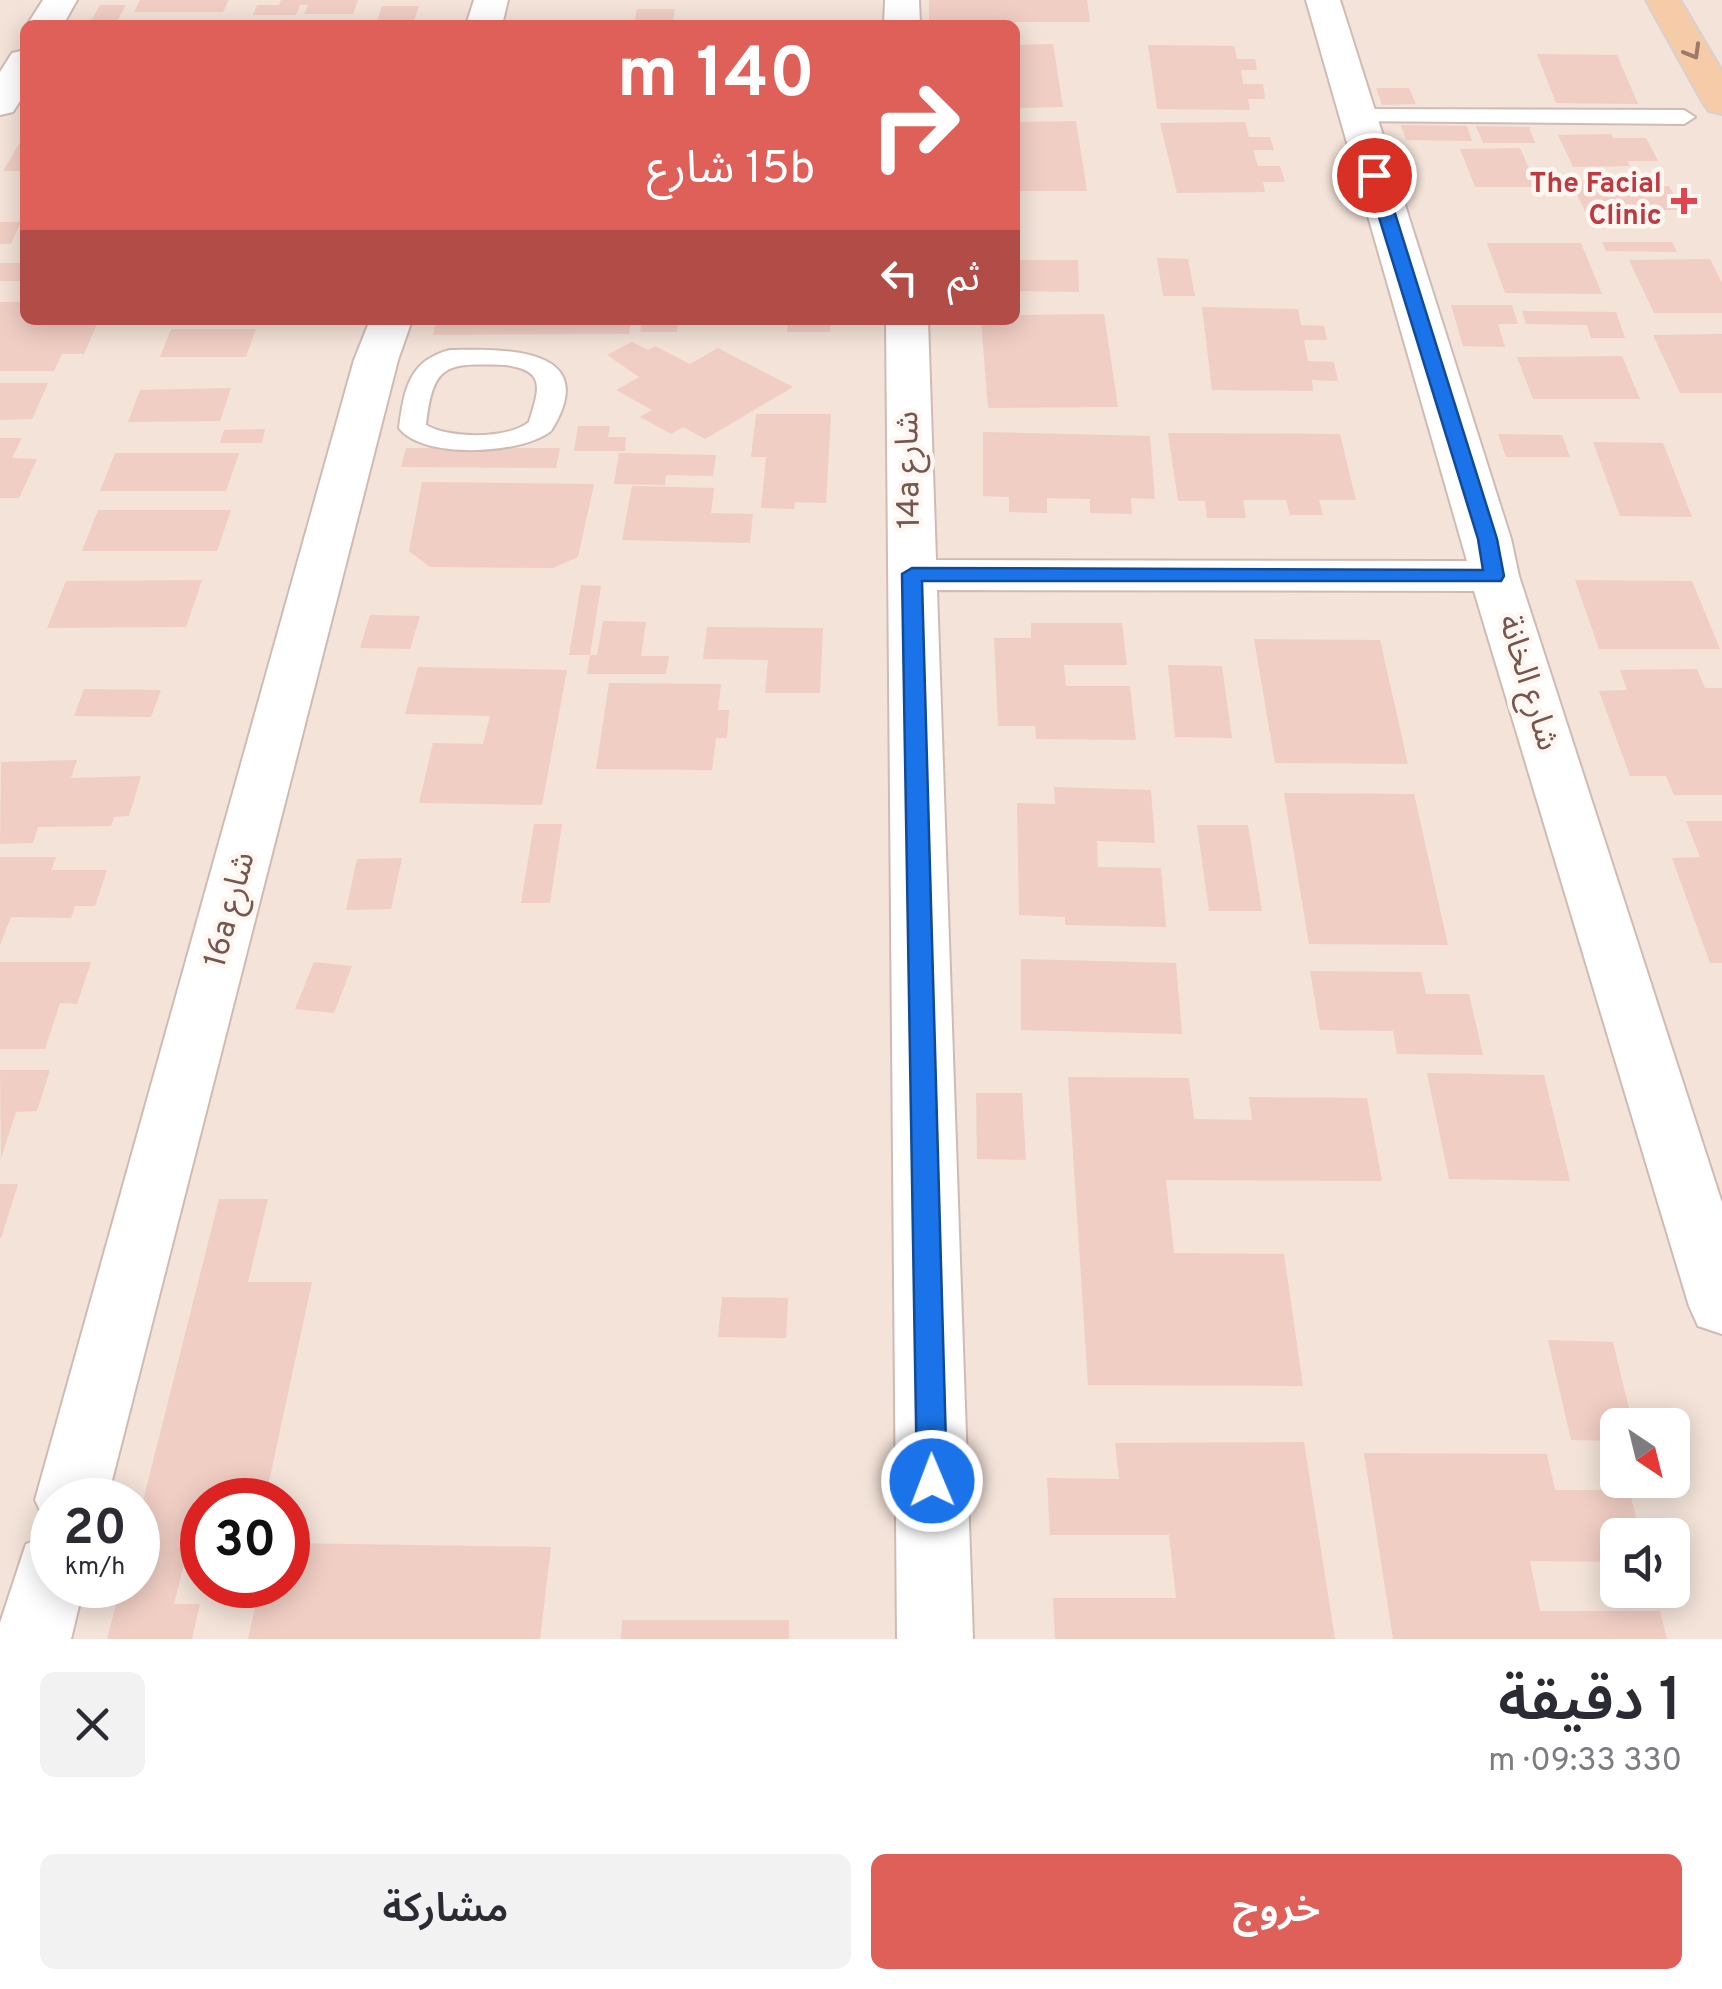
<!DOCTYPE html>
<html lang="ar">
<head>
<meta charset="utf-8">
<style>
  :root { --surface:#fff; --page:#f2f2f3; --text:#2b2b33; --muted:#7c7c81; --accent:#de6058 }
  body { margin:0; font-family:Overpass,"Noto Sans Arabic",sans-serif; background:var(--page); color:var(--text); direction:rtl; height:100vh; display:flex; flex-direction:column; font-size:38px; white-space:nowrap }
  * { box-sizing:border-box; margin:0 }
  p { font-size:32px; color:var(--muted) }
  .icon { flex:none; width:55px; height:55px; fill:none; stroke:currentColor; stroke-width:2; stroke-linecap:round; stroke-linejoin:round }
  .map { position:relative; height:1639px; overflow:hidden; direction:ltr }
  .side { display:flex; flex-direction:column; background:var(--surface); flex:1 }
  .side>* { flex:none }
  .guide { position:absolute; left:20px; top:20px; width:1000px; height:305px; border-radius:15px; box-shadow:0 5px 25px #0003; direction:rtl; background:#de6058; color:#fff; overflow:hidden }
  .needle { width:65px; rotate:145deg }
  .controls { position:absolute; left:1600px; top:1408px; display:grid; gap:20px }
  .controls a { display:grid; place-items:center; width:90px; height:90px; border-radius:15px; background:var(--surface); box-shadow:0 5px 25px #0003; font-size:50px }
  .speed { position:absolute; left:30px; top:1478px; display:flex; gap:20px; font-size:50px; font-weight:700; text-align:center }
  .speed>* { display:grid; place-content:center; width:130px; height:130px; border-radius:50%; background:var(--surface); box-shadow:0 5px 25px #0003; line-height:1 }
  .speed small { font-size:25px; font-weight:400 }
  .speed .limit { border:15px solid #d22; background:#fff; color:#111 }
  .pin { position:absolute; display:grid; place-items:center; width:85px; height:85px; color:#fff; margin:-42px; border:5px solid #fff; border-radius:50%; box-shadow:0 2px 10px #0007 }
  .me { position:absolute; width:110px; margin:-55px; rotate:359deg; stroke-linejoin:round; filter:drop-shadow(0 0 8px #0008) }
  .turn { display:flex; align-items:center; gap:35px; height:210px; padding:0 40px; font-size:45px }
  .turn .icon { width:130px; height:130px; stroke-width:2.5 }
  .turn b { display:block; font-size:70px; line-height:85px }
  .then { display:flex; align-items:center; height:95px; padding:0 40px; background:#0003; gap:20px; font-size:38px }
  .round { display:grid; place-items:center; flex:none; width:105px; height:105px; border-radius:15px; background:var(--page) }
  .head { display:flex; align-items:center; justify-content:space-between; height:170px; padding:0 40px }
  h1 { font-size:60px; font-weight:600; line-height:75px }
  .cta { display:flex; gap:20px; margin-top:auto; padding:20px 40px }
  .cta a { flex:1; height:115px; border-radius:15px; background:var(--accent); color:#fff; font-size:40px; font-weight:600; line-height:115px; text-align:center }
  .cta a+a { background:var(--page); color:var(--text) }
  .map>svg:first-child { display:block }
  .residential { fill:#f3e3d9; fill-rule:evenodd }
  .building { fill:#f0cec4 }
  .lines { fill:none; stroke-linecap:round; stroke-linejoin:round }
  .service-casing { stroke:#d0bbb3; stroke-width:4 }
  .minor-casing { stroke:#d0bbb3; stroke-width:4 }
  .primary-casing { stroke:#d9d0ce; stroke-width:4 }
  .service { fill:#fff; fill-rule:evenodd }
  .minor { fill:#fff; fill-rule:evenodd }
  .primary { fill:#f6cca8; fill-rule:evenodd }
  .oneway { stroke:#9c796a }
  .route { fill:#1a73e8; stroke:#114b97; stroke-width:2.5 }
  .health-dot { fill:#e0444e; stroke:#fef7f1; stroke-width:4 }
  .labels { text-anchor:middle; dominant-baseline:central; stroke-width:9; stroke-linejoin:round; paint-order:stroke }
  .far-health-label { font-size:28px; font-weight:bold; fill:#be3a42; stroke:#fef7f1; text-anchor:end }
  .street-label { font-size:32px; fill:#76564f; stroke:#fef7f1 }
</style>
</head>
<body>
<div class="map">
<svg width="1722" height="1639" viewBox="0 0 1722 1639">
  <rect width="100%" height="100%" fill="#fcf2eb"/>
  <path class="residential" d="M0,0H1722V1639H0ZM25,25H1015V320H25ZM1618,1425H1672V1480H1618ZM52,1500H138V1585H52ZM202,1500H288V1585H202ZM1618,1535H1672V1590H1618Z"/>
  <g class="building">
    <polygon points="140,0 229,0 223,12 134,12"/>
    <polygon points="281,0 358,0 353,14 304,14 308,5 300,5 296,15 253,15 257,5 279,5"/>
    <polygon points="929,0 1087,0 1090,22 929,22"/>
    <polygon points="100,5 126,5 115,25 89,25"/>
    <polygon points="382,6 419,6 414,21 377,21"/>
    <polygon points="637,9 675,9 672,25 634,25"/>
    <polygon points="1053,44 1063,107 1015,108 1015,45"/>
    <polygon points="1148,45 1234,46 1237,59 1255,59 1257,70 1241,70 1243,84 1263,84 1265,99 1248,99 1250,110 1157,109"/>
    <polygon points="1537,54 1617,55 1638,104 1556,103"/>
    <polygon points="1376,88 1409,88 1416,104 1382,105"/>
    <polygon points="1076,121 1087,191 1015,191 1015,122"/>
    <polygon points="1245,122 1249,137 1270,137 1274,150 1253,150 1258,166 1280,166 1285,182 1263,182 1265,192 1177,193 1160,123"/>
    <polygon points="1401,125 1467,126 1472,141 1406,140"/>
    <polygon points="1476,126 1529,127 1535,143 1483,143"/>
    <polygon points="1611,134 1613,138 1646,138 1658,161 1627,161 1630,166 1573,167 1558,135"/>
    <polygon points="22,139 25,139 25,171 3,171"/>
    <polygon points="1520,148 1537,187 1475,187 1460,149"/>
    <polygon points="1631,179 1635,187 1669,186 1682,210 1648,210 1650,216 1588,217 1570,180"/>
    <polygon points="0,222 21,222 11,244 0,244"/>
    <polygon points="1602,242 1672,242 1677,252 1606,251"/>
    <polygon points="1487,243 1581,243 1602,294 1505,293"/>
    <polygon points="1157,258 1188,259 1195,296 1163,296"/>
    <polygon points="1710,259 1722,283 1722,313 1654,313 1629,260"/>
    <polygon points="1015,260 1078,260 1079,292 1015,291"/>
    <rect x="0" y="263" width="25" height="18"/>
    <polygon points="0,302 25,302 25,320 98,322 84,354 62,354 54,371 0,371"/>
    <polygon points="1451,305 1512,305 1518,324 1498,324 1505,347 1463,346"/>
    <polygon points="1202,307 1298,309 1301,325 1324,326 1327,340 1304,340 1308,361 1334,362 1338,381 1312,380 1313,391 1212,390"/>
    <polygon points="1522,311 1616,312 1625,338 1591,338 1587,325 1526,324"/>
    <polygon points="1104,314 1118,407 988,408 981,320 1015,320 1015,315"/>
    <polygon points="436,320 631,320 629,334 433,335"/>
    <polygon points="788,320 831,320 830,332 787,332"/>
    <polygon points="678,321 677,332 640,332 642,322"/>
    <polygon points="171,329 256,329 246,357 160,357"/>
    <polygon points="1722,334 1722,393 1680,393 1653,335"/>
    <polygon points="632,342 648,350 655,346 690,364 718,348 793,387 705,439 683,427 671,434 640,417 652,410 616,390 639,377 607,355"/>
    <polygon points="1622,356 1640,399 1533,399 1517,357"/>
    <polygon points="0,383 48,383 32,419 0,420"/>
    <polygon points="231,388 220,421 128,422 140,390"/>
    <polygon points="756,414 831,414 826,503 795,502 794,509 761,508 766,457 751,457"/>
    <polygon points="578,426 610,426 608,437 626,437 625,451 574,451"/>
    <polygon points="265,429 262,443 220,443 224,430"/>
    <polygon points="983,432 1150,436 1155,499 1131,498 1132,514 1090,513 1090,499 1047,498 1047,513 1009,512 1009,497 983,496"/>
    <polygon points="1168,433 1340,434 1356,500 1319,500 1323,515 1290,515 1286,500 1243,500 1246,518 1207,518 1205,501 1178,501"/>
    <polygon points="1498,434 1562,435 1570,457 1506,457"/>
    <polygon points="0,438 22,438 12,458 37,459 19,498 0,498"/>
    <polygon points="1593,442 1663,443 1692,517 1620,516"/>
    <polygon points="406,448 560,448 556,468 401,467"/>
    <polygon points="115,453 239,453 226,491 100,491"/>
    <polygon points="619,453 670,454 716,455 713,476 666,475 665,485 614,484"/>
    <polygon points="422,482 594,484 578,557 553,568 430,567 409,551"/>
    <polygon points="632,486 714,488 711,513 753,514 750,543 622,540"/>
    <polygon points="98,510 231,510 217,551 82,551"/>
    <polygon points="202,580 186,627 47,628 66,581"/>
    <polygon points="1575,580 1692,581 1720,649 1599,649"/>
    <polygon points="581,585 601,586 590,655 569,655"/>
    <polygon points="370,615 420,616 410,649 360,648"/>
    <polygon points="603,621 646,622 641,656 669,656 666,674 587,674 590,655 597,655"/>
    <polygon points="1031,623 1122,623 1127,665 1064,665 1066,686 1130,686 1136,740 1036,739 1035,726 998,726 994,638 1031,638"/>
    <polygon points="707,627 823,628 820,693 765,693 768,660 703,659"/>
    <polygon points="1254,639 1380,640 1408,764 1275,763"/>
    <polygon points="1168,665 1222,666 1232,738 1175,737"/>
    <polygon points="418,667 567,670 542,805 419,803 433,743 483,744 490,716 405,714"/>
    <polygon points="1697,669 1705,688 1722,688 1722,795 1674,795 1666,776 1630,776 1599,691 1627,690 1620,670"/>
    <polygon points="609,683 721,684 718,710 729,710 727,738 716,738 712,770 596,769"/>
    <polygon points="84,689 161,690 151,717 74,716"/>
    <polygon points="77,760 71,778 141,776 129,816 114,817 111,826 38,827 33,843 0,844 1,762"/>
    <polygon points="1054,787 1151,790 1155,843 1097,841 1098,867 1161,868 1166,927 1065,925 1065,917 1019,915 1017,803 1055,804"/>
    <polygon points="1284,793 1414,794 1448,945 1309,944"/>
    <polygon points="1686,821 1722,821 1722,963 1710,963 1672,858 1700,857"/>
    <polygon points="534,824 562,824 550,903 521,903"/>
    <polygon points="1197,825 1248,825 1262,911 1209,911"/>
    <polygon points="0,857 56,857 51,870 107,870 95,906 75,906 71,918 11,917 0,945"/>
    <polygon points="402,858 391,909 346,910 357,859"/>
    <polygon points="1021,959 1176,963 1182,1034 1021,1030"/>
    <polygon points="0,962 91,962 77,1004 60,1003 45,1049 0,1049"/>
    <polygon points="314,962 352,966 334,1013 295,1009"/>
    <polygon points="1310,971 1421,972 1426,994 1469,994 1483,1055 1397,1054 1393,1031 1320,1030"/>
    <polygon points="0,1070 50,1070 37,1111 16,1112 1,1158"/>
    <polygon points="1427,1073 1544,1075 1570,1181 1449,1179"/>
    <polygon points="1068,1077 1189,1078 1194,1119 1252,1120 1249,1097 1367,1098 1382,1181 1166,1180 1174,1253 1284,1254 1303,1386 1088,1385"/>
    <polygon points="976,1093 1022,1093 1026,1160 977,1159"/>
    <polygon points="0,1184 18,1184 1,1238 0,1238"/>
    <polygon points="219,1199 268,1199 248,1282 312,1282 265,1500 202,1500 202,1537 191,1537 174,1604 200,1604 192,1639 107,1639 121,1585 138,1585 138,1521"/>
    <polygon points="722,1297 788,1298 786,1338 718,1337"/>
    <polygon points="1548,1340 1613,1342 1633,1425 1618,1425 1618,1441 1571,1440"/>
    <polygon points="1304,1442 1335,1639 1055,1639 1053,1598 1176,1598 1169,1535 1050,1535 1047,1478 1119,1479 1115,1443"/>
    <polygon points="1364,1453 1547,1454 1555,1490 1629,1490 1641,1535 1618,1535 1618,1562 1530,1561 1540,1611 1660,1611 1667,1639 1393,1639"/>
    <polygon points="288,1543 551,1547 540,1639 248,1639 260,1585 288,1585"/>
    <polygon points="622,1620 789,1620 789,1639 621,1639"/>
  </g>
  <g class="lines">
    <g class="service-casing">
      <g id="service">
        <polygon points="1354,109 1684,110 1695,117 1684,124 1346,121 1343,116 1346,111"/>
        <path d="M450,350C502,349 604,346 551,431C523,454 423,460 399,428C404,390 409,360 450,350ZM505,365C547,370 539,389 529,422C508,439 450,439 426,425C433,363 446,363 505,365Z"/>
      </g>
    </g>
    <g class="minor-casing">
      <g id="minor">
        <polygon points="43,0 77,0 63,25 27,25"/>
        <polygon points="474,0 508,0 502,25 466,25"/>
        <polygon points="885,0 919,0 920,25 884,25"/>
        <polygon points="1306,0 1340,0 1511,539 1519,576 1722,1203 1722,1334 1698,1326 1689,1306 1474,591 937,590 973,1639 897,1639 886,320 928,320 936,560 1467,561"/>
        <polygon points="25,50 25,93 13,112 0,115 0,72 12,53"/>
        <polygon points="370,320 412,320 398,360 107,1500 52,1500 52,1526 46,1523 35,1500 354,360"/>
        <polygon points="52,1534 52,1585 84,1585 71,1639 0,1639 0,1623 26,1544"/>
      </g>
    </g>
    <g class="primary-casing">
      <polygon id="primary" points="1646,0 1680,0 1722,71 1722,114 1709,111 1703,103"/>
    </g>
    <use href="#service" class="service"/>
    <use href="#minor" class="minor"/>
    <use href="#primary" class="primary"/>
  </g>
  <defs><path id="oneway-chevron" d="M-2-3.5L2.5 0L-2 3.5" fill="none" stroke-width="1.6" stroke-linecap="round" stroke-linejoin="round" transform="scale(2.5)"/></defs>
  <use class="oneway" href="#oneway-chevron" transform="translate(1693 52) rotate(60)"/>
  <polygon class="route" points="1374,170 1383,175 1497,539 1504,576 1501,581 922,581 947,1481 942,1491 932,1495 922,1491 917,1481 902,574 912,568 1483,570 1478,539 1366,175"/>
  <path class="health-dot" d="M1679 186h10v10h10v10h-10v10h-10v-10h-10v-10h10z"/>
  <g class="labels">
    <g class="far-health-label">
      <text x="1662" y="185">The Facial<tspan x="1662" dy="32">Clinic</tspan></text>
    </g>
    <g class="street-label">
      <text transform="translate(910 470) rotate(-91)">14a شارع</text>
      <text transform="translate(1527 683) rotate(73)">شارع الخانة</text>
      <text transform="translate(231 910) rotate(-75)">16a شارع</text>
    </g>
  </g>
</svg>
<div class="controls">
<a><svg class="needle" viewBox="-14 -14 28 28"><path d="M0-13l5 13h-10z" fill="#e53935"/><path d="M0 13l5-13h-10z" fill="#7c7c81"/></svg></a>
<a><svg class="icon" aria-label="sound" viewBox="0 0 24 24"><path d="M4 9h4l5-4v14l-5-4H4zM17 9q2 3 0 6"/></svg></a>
</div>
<div class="speed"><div>20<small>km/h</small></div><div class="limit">30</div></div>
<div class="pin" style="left:1374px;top:175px;background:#d93025"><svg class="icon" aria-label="arrive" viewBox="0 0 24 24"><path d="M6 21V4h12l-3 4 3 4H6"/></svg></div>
<svg class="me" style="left:932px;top:1481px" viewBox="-20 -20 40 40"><circle r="17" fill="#1a73e8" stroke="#fff" stroke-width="3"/><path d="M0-11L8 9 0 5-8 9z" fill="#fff"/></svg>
<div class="guide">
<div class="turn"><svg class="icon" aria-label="right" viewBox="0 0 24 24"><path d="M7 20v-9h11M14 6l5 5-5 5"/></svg><div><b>140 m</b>15b شارع</div></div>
<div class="then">ثم<svg class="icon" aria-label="left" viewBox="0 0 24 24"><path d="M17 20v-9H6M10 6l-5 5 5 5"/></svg></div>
</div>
</div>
<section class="side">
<div class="head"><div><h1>1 دقيقة</h1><p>330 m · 09:33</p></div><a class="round"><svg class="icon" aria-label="close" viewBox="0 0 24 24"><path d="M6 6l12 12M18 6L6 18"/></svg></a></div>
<div class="cta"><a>خروج</a><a>مشاركة</a></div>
</section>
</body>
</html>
